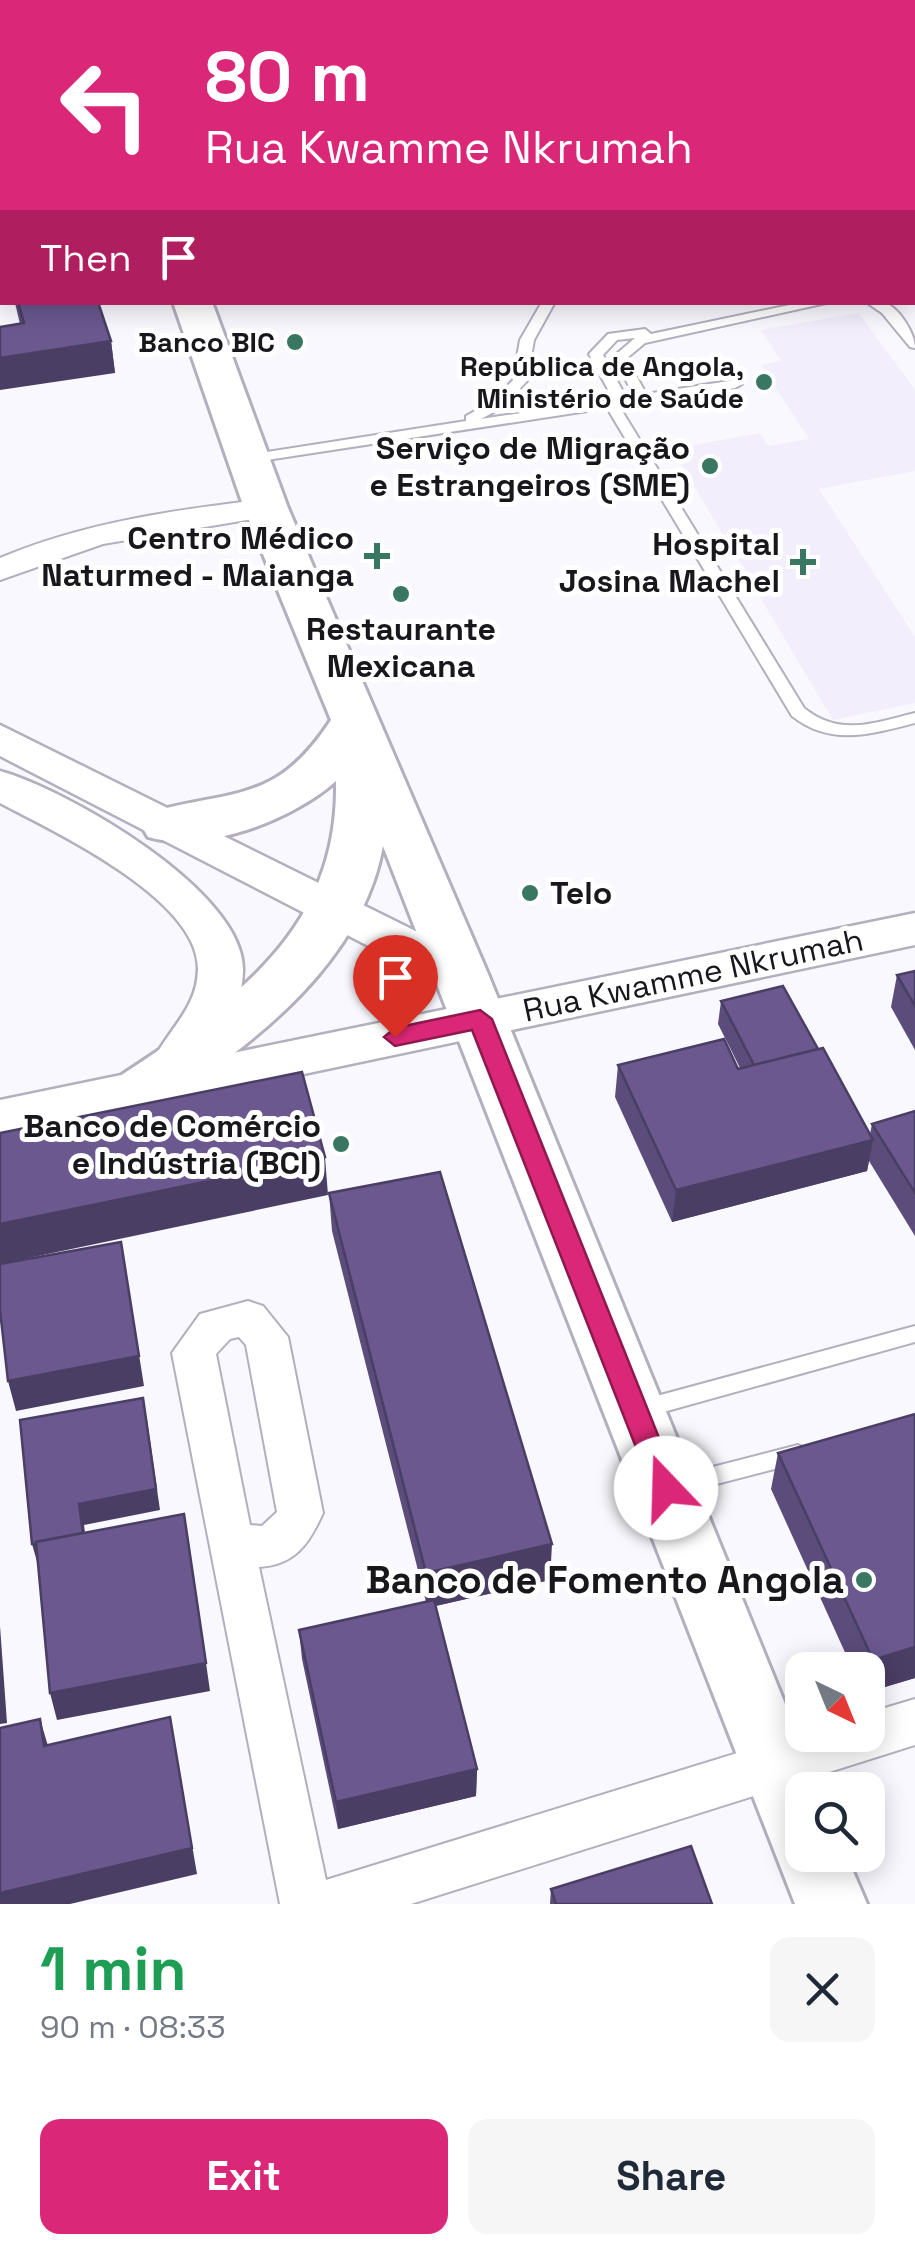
<!DOCTYPE html>
<html lang="en">
<head>
<meta charset="utf-8">
<style>
  :root { --surface:#fff; --page:#f6f6f7; --text:#1f2937; --muted:#747a83; --accent:#db2777 }
  body { margin:0; font-family:"Space Grotesk",sans-serif; background:var(--page); color:var(--text); height:100vh; display:flex; flex-direction:column; font-size:38px; white-space:nowrap }
  * { box-sizing:border-box; margin:0 }
  p { font-size:32px; color:var(--muted) }
  .icon { flex:none; width:55px; height:55px; fill:none; stroke:currentColor; stroke-width:2; stroke-linecap:round; stroke-linejoin:round }
  .map { position:relative; height:1904px; overflow:hidden }
  .panel { display:flex; flex-direction:column; background:var(--surface); flex:1 }
  .panel>* { flex:none }
  .hud { position:absolute; left:0px; top:0px; width:915px; height:305px; box-shadow:0 5px 25px #0003; background:#db2777; color:#fff; overflow:hidden }
  .needle { width:65px; rotate:137deg }
  .buttons { position:absolute; left:785px; top:1652px; display:grid; gap:20px }
  .buttons a { display:grid; place-items:center; width:100px; height:100px; border-radius:20px; background:var(--surface); box-shadow:0 5px 25px #0003; font-size:50px }
  .pin { position:absolute; display:grid; place-items:center; width:85px; height:85px; color:#fff; margin:-102px -42px; border-radius:50% 50% 50% 0; rotate:-45deg; box-shadow:0 0 10px #0007 }
  .pin .icon { rotate:45deg }
  .me { position:absolute; width:110px; margin:-55px; rotate:339deg; stroke-linejoin:round; filter:drop-shadow(0 0 8px #0008) }
  .turn { display:flex; align-items:center; gap:35px; height:210px; padding:0 40px; font-size:45px }
  .turn .icon { width:130px; height:130px; stroke-width:2.5 }
  .turn b { display:block; font-size:70px; line-height:85px }
  .then { display:flex; align-items:center; height:95px; padding:0 40px; background:#0003; gap:20px; font-size:38px }
  .round { display:grid; place-items:center; flex:none; width:105px; height:105px; border-radius:20px; background:var(--page) }
  .overview { display:flex; align-items:center; justify-content:space-between; height:170px; padding:0 40px }
  h1 { font-size:60px; font-weight:700; line-height:75px; color:#1e9e55 }
  .action { display:flex; gap:20px; margin-top:auto; padding:20px 40px }
  .action a { flex:1; height:115px; border-radius:20px; background:var(--accent); color:#fff; font-size:40px; font-weight:700; line-height:115px; text-align:center }
  .action a+a { background:var(--page); color:var(--text) }
  .map>svg:first-child { display:block }
  .built { fill:#f2eefc }
  .lines { fill:none; stroke-linecap:round; stroke-linejoin:round }
  .service-casing { stroke:#b3afbd; stroke-width:4 }
  .minor-casing { stroke:#b3afbd; stroke-width:4 }
  .tertiary-casing { stroke:#b3afbd; stroke-width:5 }
  .secondary-casing { stroke:#b3afbd; stroke-width:6 }
  .service { fill:#fff; fill-rule:evenodd }
  .minor { fill:#fff; fill-rule:evenodd }
  .tertiary { fill:#fff; fill-rule:evenodd }
  .secondary { fill:#fff; fill-rule:evenodd }
  .wall { fill:#5b4c7b }
  .shaded-wall { fill:#4a3e64 }
  .building { fill:#6a588f; stroke:#4a3e64; stroke-width:2.5 }
  .route { fill:#db2777; stroke:#8e194d; stroke-width:2.5 }
  .poi-dot { fill:#3a7763; stroke:#fff; stroke-width:4 }
  .labels { text-anchor:middle; dominant-baseline:central; stroke-width:10; stroke-linejoin:round; paint-order:stroke }
  .far-poi-label { font-size:28px; font-weight:bold; fill:#18171c; stroke:#fff; text-anchor:end }
  .poi-label { font-size:32px; font-weight:bold; fill:#18171c; stroke:#fff; text-anchor:end }
  .street-label { font-size:32px; fill:#18171c; stroke:#fff }
  .near-poi-label { font-size:38px; font-weight:bold; fill:#18171c; stroke:#fff; text-anchor:end }
</style>
</head>
<body>
<div class="map">
<svg width="915" height="1904" viewBox="0 0 915 1904">
  <rect width="100%" height="100%" fill="#f9f8fe"/>
  <polygon class="built" points="859,313 915,390 915,471 819,489 915,637 915,703 833,720 672,449 760,433 768,446 809,439 761,365 781,361 761,330"/>
  <g class="lines">
    <g class="service-casing">
      <g id="service">
        <polygon points="345,0 357,0 358,2 347,2"/>
        <polygon points="452,0 464,0 465,2 454,2"/>
        <polygon points="513,0 525,0 526,2 515,2"/>
        <path d="M542,302H555L534,340L527,381L503,407L481,419L613,399L589,354L608,334L645,329L651,334L804,302H831L645,343L627,358L646,394L735,380L742,384L735,388L619,406L804,708C840,737 874,723 915,713V723C871,734 831,747 792,716L607,408L248,463L241,459L248,455L466,421V416L493,401L513,380L520,340ZM635,338L613,357L634,395L626,397L603,355L617,340Z"/>
        <path d="M866,302C871,302 877,301 883,302C899,307 915,333 915,348L910,347L882,313Z"/>
        <polygon points="915,1326 915,1342 642,1418 635,1415 632,1409 635,1403 642,1400"/>
        <polygon points="798,1445 805,1448 808,1454 805,1460 798,1463 674,1495 667,1493 663,1486 667,1479 674,1477"/>
      </g>
    </g>
    <g class="minor-casing">
      <g id="minor">
        <path d="M266,499L282,508L277,515L103,544L0,580V558C85,522 175,510 266,499Z"/>
        <path d="M248,1301L263,1306L288,1337L323,1513C309,1544 295,1565 259,1567L326,1880L802,1733L868,1735V1713L915,1699V1745L411,1904H280L172,1353L200,1314ZM239,1337L246,1345L277,1512L262,1526L250,1525L216,1354L230,1339Z"/>
      </g>
    </g>
    <g class="tertiary-casing">
      <g id="tertiary">
        <polygon points="0,725 478,962 485,974 478,986 462,991 446,986 0,756"/>
        <path d="M0,771C66,789 246,892 243,971C242,1008 224,1031 203,1059L915,913V945L0,1138V1100L160,1067L155,1057C171,1027 197,1007 198,970C200,899 53,831 0,803Z"/>
      </g>
    </g>
    <g class="secondary-casing">
      <g id="secondary">
        <polygon points="48,0 82,0 83,2 50,2"/>
        <path d="M173,302H212L288,508L488,974L820,1790H802V1855H846L867,1904H795L383,846C365,945 284,1019 206,1074C179,1094 157,1115 123,1104L115,1089L123,1074C236,1000 339,929 336,781C294,819 205,854 148,837L141,825L148,813C232,789 276,805 331,720L244,508Z"/>
      </g>
    </g>
    <use href="#service" class="service"/>
    <use href="#minor" class="minor"/>
    <use href="#tertiary" class="tertiary"/>
    <use href="#secondary" class="secondary"/>
  </g>
  <g class="wall">
    <polygon points="768,0 915,0 912,2 768,2"/>
    <polygon points="912,67 915,67 915,169 912,166"/>
    <polygon points="915,204 915,271 912,268 912,205"/>
    <polygon points="2,302 98,302 111,341 115,373 20,324 15,303"/>
    <polygon points="915,971 915,1050 891,1007 897,975"/>
    <polygon points="721,1001 818,1049 870,1134 872,1124 915,1111 915,1236 869,1161 867,1171 672,1222 615,1097 618,1065 740,1068 718,1024"/>
    <polygon points="329,1193 550,1580 435,1606 477,1769 476,1796 338,1829 302,1659 299,1630 426,1602 332,1231"/>
    <polygon points="915,1414 915,1678 868,1692 868,1670 853,1670 771,1489 778,1453"/>
    <polygon points="551,1889 712,1904 550,1904"/>
  </g>
  <g class="shaded-wall">
    <polygon points="835,0 915,0 912,2 834,2"/>
    <rect x="912" y="23" width="3" height="42"/>
    <polygon points="2,273 2,302 15,303 0,305 0,274"/>
    <polygon points="111,341 115,373 0,390 0,358"/>
    <polygon points="873,1140 867,1171 672,1222 676,1190"/>
    <polygon points="325,1157 328,1195 0,1264 0,1224"/>
    <polygon points="126,1273 144,1386 16,1411 8,1381"/>
    <polygon points="147,1420 160,1510 84,1525 88,1556 38,1565 32,1544 79,1504"/>
    <polygon points="189,1543 210,1691 57,1720 50,1693"/>
    <polygon points="552,1544 550,1580 427,1608 426,1573"/>
    <polygon points="0,1626 7,1723 0,1724"/>
    <polygon points="915,1647 915,1678 868,1692 868,1680 873,1660"/>
    <polygon points="170,1717 197,1874 70,1904 0,1904 0,1893"/>
    <polygon points="40,1719 48,1746 44,1746"/>
    <polygon points="477,1769 476,1796 338,1829 336,1802"/>
  </g>
  <g class="building">
    <polygon points="808,0 846,0 849,2 811,2"/>
    <polygon points="890,0 915,0 915,23 912,23 912,2 873,2"/>
    <polygon points="912,67 915,67 915,117 912,114"/>
    <polygon points="2,246 2,273 0,274 0,247"/>
    <polygon points="18,302 98,302 111,341 0,358 0,327 24,323"/>
    <polygon points="915,971 915,1006 897,975"/>
    <polygon points="783,986 818,1049 754,1065 721,1001"/>
    <polygon points="724,1039 738,1069 823,1048 873,1140 676,1190 618,1065"/>
    <polygon points="302,1072 325,1157 0,1224 0,1133"/>
    <polygon points="915,1111 915,1193 872,1124"/>
    <polygon points="440,1172 552,1544 426,1573 329,1193"/>
    <polygon points="121,1242 139,1356 8,1381 0,1310 0,1264"/>
    <polygon points="143,1398 156,1489 79,1504 83,1533 36,1542 36,1544 32,1544 20,1420"/>
    <polygon points="915,1414 915,1647 873,1660 778,1453"/>
    <polygon points="184,1514 206,1663 50,1693 36,1542"/>
    <polygon points="434,1600 477,1769 336,1802 299,1630"/>
    <polygon points="170,1717 192,1848 0,1893 0,1728 40,1719 44,1746"/>
    <polygon points="691,1846 712,1904 556,1904 551,1889"/>
  </g>
  <polygon class="route" points="480,1010 492,1019 679,1488 675,1497 666,1501 656,1497 652,1488 472,1030 395,1046 384,1037 395,1028"/>
  <g class="poi-dot">
    <circle cx="295" cy="342" r="10"/>
    <circle cx="764" cy="382" r="10"/>
    <circle cx="710" cy="466" r="10"/>
    <path d="M372 541h10v10h10v10h-10v10h-10v-10h-10v-10h10z"/>
    <path d="M798 547h10v10h10v10h-10v10h-10v-10h-10v-10h10z"/>
    <circle cx="401" cy="594" r="10"/>
    <circle cx="530" cy="893" r="10"/>
    <circle cx="341" cy="1144" r="10"/>
    <circle cx="864" cy="1580" r="10"/>
  </g>
  <g class="labels">
    <g class="far-poi-label">
      <text x="275" y="342">Banco BIC</text>
      <text x="744" y="366">República de Angola,<tspan x="744" dy="32">Ministério de Saúde</tspan></text>
    </g>
    <g class="poi-label">
      <text x="690" y="448">Serviço de Migração<tspan x="690" dy="37">e Estrangeiros (SME)</tspan></text>
      <text x="354" y="538">Centro Médico<tspan x="354" dy="37">Naturmed - Maianga</tspan></text>
      <text x="780" y="544">Hospital<tspan x="780" dy="37">Josina Machel</tspan></text>
      <text x="401" y="629" text-anchor="middle">Restaurante<tspan x="401" dy="37">Mexicana</tspan></text>
      <text x="550" y="893" text-anchor="start">Telo</text>
      <text x="321" y="1126">Banco de Comércio<tspan x="321" dy="37">e Indústria (BCI)</tspan></text>
    </g>
    <g class="street-label">
      <text transform="translate(693 975) rotate(-12)">Rua Kwamme Nkrumah</text>
    </g>
    <g class="near-poi-label">
      <text x="844" y="1580">Banco de Fomento Angola</text>
    </g>
  </g>
</svg>
<div class="buttons">
<a><svg class="needle" viewBox="-14 -14 28 28"><path d="M0-13l5 13h-10z" fill="#e53935"/><path d="M0 13l5-13h-10z" fill="#747a83"/></svg></a>
<a><svg class="icon" aria-label="search" viewBox="0 0 24 24"><circle cx="10" cy="10" r="6"/><path d="M15 15l6 6"/></svg></a>
</div>
<div class="pin" style="left:395px;top:1037px;background:#d93025"><svg class="icon" aria-label="arrive" viewBox="0 0 24 24"><path d="M6 21V4h12l-3 4 3 4H6"/></svg></div>
<svg class="me" style="left:666px;top:1488px" viewBox="-20 -20 40 40"><circle r="19" fill="#fff"/><path d="M0-13L10 11 0 6-10 11z" fill="#db2777"/></svg>
<div class="hud">
<div class="turn"><svg class="icon" aria-label="left" viewBox="0 0 24 24"><path d="M17 20v-9H6M10 6l-5 5 5 5"/></svg><div><b>80 m</b>Rua Kwamme Nkrumah</div></div>
<div class="then">Then<svg class="icon" aria-label="arrive" viewBox="0 0 24 24"><path d="M6 21V4h12l-3 4 3 4H6"/></svg></div>
</div>
</div>
<section class="panel">
<div class="overview"><div><h1>1 min</h1><p>90 m · 08:33</p></div><a class="round"><svg class="icon" aria-label="close" viewBox="0 0 24 24"><path d="M6 6l12 12M18 6L6 18"/></svg></a></div>
<div class="action"><a>Exit</a><a>Share</a></div>
</section>
</body>
</html>
